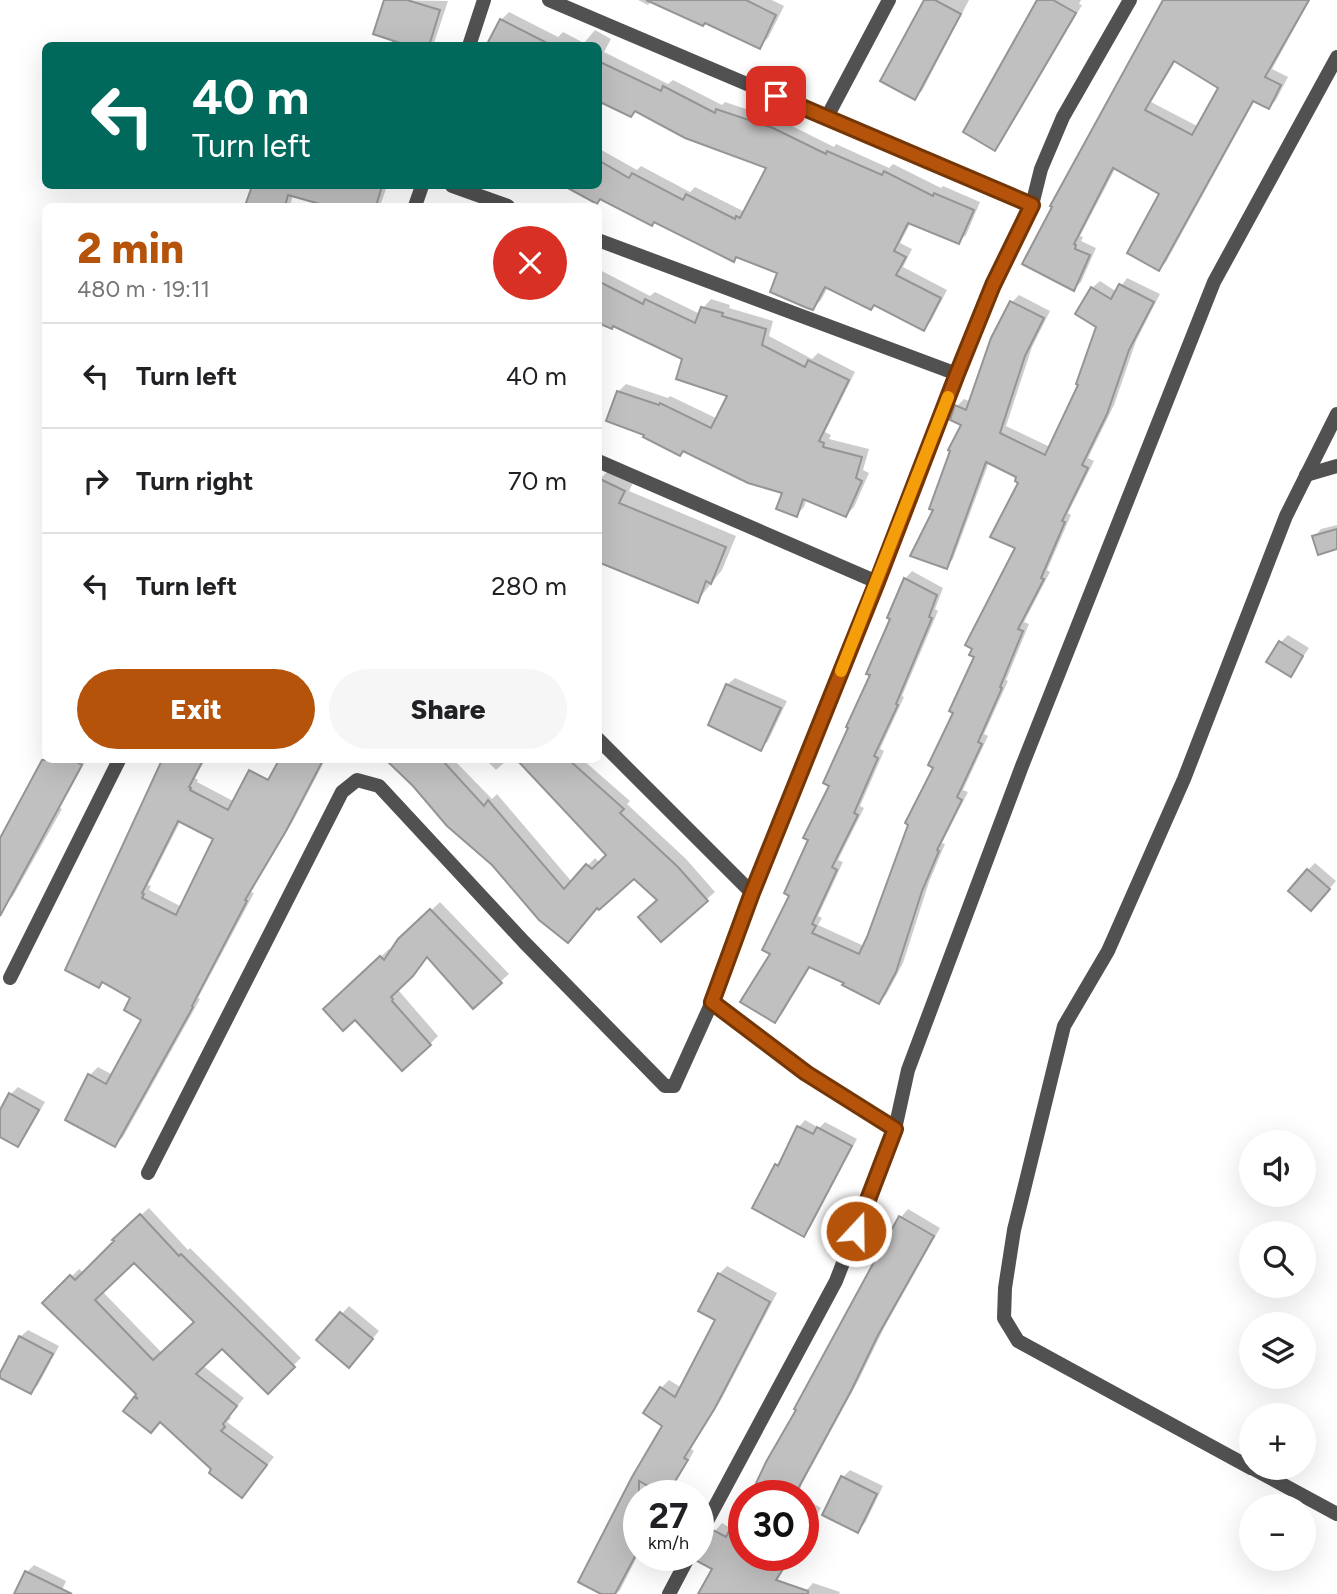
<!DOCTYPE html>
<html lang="en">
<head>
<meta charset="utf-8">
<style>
  :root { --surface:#fff; --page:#f6f6f6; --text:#202124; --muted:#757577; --line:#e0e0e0; --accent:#b45309 }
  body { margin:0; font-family:Figtree,sans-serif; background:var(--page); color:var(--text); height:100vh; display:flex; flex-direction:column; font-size:26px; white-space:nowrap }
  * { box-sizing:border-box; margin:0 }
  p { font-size:23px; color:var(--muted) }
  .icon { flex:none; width:38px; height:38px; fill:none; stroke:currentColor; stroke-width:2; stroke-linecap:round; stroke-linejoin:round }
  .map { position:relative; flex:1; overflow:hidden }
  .panel { position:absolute; left:42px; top:203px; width:560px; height:560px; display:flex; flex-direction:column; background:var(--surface); border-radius:10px; box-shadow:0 7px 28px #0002 }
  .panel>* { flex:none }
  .hud { position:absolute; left:42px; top:42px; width:560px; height:147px; border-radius:10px; box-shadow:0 7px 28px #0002; background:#00695c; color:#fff; overflow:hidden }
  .tools { position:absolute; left:1239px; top:1130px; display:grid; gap:14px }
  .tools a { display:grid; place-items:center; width:77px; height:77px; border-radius:50%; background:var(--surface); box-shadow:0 7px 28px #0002; font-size:35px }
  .speed { position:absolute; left:623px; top:1480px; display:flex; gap:14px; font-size:35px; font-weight:700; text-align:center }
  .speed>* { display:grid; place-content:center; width:91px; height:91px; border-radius:50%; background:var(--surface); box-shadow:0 7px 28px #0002; line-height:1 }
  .speed small { font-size:18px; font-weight:400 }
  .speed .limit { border:10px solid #d22; background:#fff; color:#111 }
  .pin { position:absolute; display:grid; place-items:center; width:60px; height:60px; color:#fff; margin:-30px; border-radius:14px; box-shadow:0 4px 10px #0006 }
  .me { position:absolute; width:77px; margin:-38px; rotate:21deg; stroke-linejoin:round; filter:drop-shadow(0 0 5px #0008) }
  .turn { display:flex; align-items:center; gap:24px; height:147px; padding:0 35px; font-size:32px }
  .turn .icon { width:91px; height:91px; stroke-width:2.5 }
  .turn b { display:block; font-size:49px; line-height:60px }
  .round { display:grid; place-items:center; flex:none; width:74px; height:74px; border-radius:37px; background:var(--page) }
  .head { display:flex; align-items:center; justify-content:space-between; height:119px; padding:0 35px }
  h1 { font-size:42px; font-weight:800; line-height:52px; color:var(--accent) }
  .cta { display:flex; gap:14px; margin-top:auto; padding:14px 35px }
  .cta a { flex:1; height:80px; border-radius:42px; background:var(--accent); color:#fff; font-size:28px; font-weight:800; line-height:80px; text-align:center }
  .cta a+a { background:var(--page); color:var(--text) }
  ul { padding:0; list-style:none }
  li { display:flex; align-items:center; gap:21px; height:105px; padding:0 35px; border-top:2px solid var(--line) }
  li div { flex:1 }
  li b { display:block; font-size:26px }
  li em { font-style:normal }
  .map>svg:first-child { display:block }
  .shadow { fill:#0003; fill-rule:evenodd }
  .building { fill:#c0c0c0; stroke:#959595; stroke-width:2; fill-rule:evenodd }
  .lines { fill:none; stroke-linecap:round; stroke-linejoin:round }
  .minor { stroke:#515151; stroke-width:14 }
  .tertiary { stroke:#515151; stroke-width:14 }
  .route-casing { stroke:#753606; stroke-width:18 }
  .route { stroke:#b45309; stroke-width:12 }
  .slow { stroke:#f59e0b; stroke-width:12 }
</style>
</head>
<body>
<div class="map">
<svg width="1337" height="1594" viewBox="0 0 1337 1594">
  <rect width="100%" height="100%" fill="#fff"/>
  <g class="shadow">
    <polygon points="386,0 448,1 433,46 390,46 393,39"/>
    <polygon points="638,0 772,0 784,6 768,38 759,47 706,21 652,1 648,5"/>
    <polygon points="927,0 969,0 922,91 914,98"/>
    <polygon points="1039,0 1081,0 1079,4 1082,5 1002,141 995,148"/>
    <path d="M1165,0H1310L1272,69L1288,77L1276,100L1269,107L1255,100L1166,262L1159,269L1162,194L1116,167L1080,236L1083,237L1081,241L1096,248L1081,282L1074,289L1024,263ZM1176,60L1220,87L1199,127L1151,102Z"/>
    <polygon points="509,12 558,37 563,32 584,43 595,30 611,39 604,52 668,84 673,80 722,105 725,102 782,121 834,147 836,144 889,168 893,164 941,188 943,186 980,202 966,235 958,242 911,222 900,243 912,249 903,267 947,290 931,321 924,329 875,304 871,308 828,287 821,300 813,308 779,272 737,256 734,260 655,221 601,197 597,202 568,186 598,186 598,148 637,170 641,166 690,192 695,187 743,211 768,167 636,110 631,115 598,99 598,46 488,46 501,20"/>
    <polygon points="254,186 387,186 380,206 333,206 293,195 290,206 247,206"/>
    <polygon points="598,269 650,296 655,292 700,314 703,308 711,299 730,305 729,308 773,321 769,336 812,359 818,353 855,372 825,432 831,435 829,439 869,449 863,470 869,473 854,507 846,515 807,498 804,507 796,515 784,491 684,450 680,454 618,392 626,384 668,398 670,396 718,419 730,394 684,358 614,324 598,321"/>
    <polygon points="1127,278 1160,294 1136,341 1114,405 1088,458 1094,461 1068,513 1071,515 1047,570 1050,572 1024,622 1029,624 1006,680 1008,681 984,734 988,736 963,790 968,792 942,843 945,844 929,882 903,963 886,995 879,1002 846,982 811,966 782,1014 774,1021 773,953 811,839 905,579 912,571 943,588 935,609 938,611 902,696 904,697 880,749 884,751 860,806 864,808 838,860 843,862 818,916 822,918 818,925 864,946 1018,547 1021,482 1018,476 989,462 953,559 946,567 935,509 963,424 957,406 964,399 971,402 992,338 1012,302 1019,295 1050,311 1032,347 1006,426 1050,447 1080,384 1098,326 1092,288 1100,281 1117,292"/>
    <polygon points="611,468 635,479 629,491 736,536 722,570 697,601 600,479"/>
    <polygon points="1337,525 1337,547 1314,537 1321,529"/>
    <polygon points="1288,635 1309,648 1290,675 1281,642"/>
    <polygon points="735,678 787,701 768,741 761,749 727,685"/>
    <polygon points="46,758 86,760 60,808 62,809 13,896 6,903 0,899 0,842"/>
    <path d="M164,760H205L195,778L198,780L197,782L235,802L237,843L281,760H325L293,821L251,892L254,893L198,998L200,999L123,1137L115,1145L90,1075L98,1067L113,1075L143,1019L133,997L104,980L99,986L140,810ZM181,820L217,839L182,907L149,890L151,886L148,885Z"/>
    <polygon points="399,760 454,760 492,799 497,794 572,882 595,858 600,863 608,855 519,760 583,760 630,801 627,804 686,859 715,892 661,939 659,900 634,877 598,906 576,933 431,786"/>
    <polygon points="486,760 507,760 496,770"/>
    <polygon points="1315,863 1336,881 1319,901 1308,870"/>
    <polygon points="440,902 509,974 500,982 428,956 398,988 400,990 399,991 438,1036 430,1044 326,1009 389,949 392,951 400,940"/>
    <polygon points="18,1087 45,1102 25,1137 17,1145 0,1135 0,1113 11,1094"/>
    <polygon points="805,1120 819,1128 825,1122 857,1139 810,1228 803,1235 776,1165 783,1158 799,1127"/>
    <path d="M149,1208L188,1250L190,1248L301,1358L267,1391L222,1347L202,1365L244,1398L229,1416L231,1418L227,1422L274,1457L242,1496L161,1420L125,1411L138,1394L45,1303L79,1269L84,1273L122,1232ZM134,1260L196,1321L162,1353L102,1291Z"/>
    <polygon points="908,1209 940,1228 884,1328 858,1381 802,1484 798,1494 802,1496 752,1496 901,1217"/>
    <polygon points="727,1266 777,1293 722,1398 691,1449 694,1451 668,1496 639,1496 639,1553 620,1590 616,1594 605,1594 581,1581 664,1426 661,1388 669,1380 682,1388 718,1319 719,1274"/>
    <polygon points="349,1306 379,1331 356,1358 318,1340"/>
    <polygon points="28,1330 59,1346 38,1385 31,1392 20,1337"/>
    <polygon points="850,1470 883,1486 865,1523 858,1530 843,1477"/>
    <polygon points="803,1497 821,1508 803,1537"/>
    <polygon points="744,1513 744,1556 792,1556 777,1581 743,1594 700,1594 715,1568 715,1531 722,1523 732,1529"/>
    <polygon points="34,1565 66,1581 60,1594 16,1594 27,1572"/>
    <polygon points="813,1583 840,1592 839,1594 803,1594"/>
  </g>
  <g class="building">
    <polygon points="384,0 407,0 440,10 429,46 409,46 373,34"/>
    <polygon points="646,0 746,0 776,15 760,49 705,23 703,26"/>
    <polygon points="924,0 935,0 961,14 915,100 880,81"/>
    <polygon points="1037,0 1053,0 1076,13 995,151 963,132"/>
    <path d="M1163,0H1309L1265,77L1281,85L1269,109L1253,101L1159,271L1127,253L1159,194L1113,168L1074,244L1076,245L1075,249L1090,255L1074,291L1022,264L1052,207L1050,206ZM1174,61L1218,88L1192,135L1145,110Z"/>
    <polygon points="500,19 553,46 486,46"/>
    <polygon points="598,61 661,91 663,86 715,113 716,109 773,128 826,154 827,151 882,175 884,171 933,196 934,193 974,210 959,244 908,223 894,251 906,257 896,275 941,298 924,331 874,305 871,310 825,287 813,310 807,308 770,292 777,273 736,257 734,262 654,222 652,226 600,199 597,204 564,186 598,186 598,160 629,178 632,173 683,200 686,194 735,219 736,216 740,218 766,168 685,138 635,111 631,117 598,101"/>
    <polygon points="252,186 382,186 376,206 327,206 288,195 285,206 245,206"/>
    <polygon points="598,281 643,304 645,299 695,323 701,307 723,313 722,316 766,329 762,345 805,367 808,360 849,380 819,441 824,443 823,447 862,457 856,478 862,481 846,517 803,499 797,517 776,509 782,493 748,483 683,451 680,456 643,437 644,435 606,421 617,391 659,405 660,403 711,428 727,396 676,379 682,359 613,326 612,329 598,323"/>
    <polygon points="1119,284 1154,302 1129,350 1107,414 1082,465 1088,468 1062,521 1065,522 1041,578 1044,579 1018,629 1023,631 1000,687 1002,688 978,742 982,744 957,797 962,800 937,850 939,851 922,891 896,972 879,1004 842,985 844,983 809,967 775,1023 740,1002 770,954 762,950 789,896 784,893 808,840 803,838 829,786 823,783 848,728 846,727 870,675 866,674 890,619 887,618 904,578 937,595 929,617 932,618 896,704 898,705 874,756 878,758 854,813 858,815 832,867 837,870 812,924 816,926 812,933 859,954 867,937 908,825 905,823 933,768 928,765 953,713 949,711 974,657 969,655 972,649 965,645 1015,548 990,537 1018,483 1015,481 1016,477 986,462 947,569 910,556 933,510 929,509 950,451 948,450 961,425 950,420 955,405 966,410 991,338 1010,301 1044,318 1025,356 1000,433 1045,455 1078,385 1076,384 1096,327 1075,314 1091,287 1111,299"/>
    <polygon points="598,478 625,491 619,503 726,547 711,584 706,581 698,603 598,562"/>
    <polygon points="1337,529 1337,549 1318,555 1312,536"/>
    <polygon points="1279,641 1303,656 1291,677 1266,662"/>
    <polygon points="726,684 781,708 761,751 708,725"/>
    <polygon points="42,760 73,760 82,765 0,916 0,838"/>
    <path d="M162,760H203L189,787L191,788L190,790L228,810L249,770L268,780L279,760H323L286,831L245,900L247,901L192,1006L193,1007L115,1147L65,1120L88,1074L106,1084L141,1020L124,1010L130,998L102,982L99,988L65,970ZM178,821L213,839L176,915L142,898L144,894L142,893Z"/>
    <polygon points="386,760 442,760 484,806 488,800 564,889 586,864 592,869 606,855 517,760 569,760 624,809 620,813 678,867 708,901 661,942 638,917 657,900 634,879 599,910 597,908 568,943 539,920 492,865 447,826 413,786"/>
    <polygon points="1307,869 1330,889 1311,911 1288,891"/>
    <polygon points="430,909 502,983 473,1009 427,957 413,976 391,997 393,999 392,1001 431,1045 402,1071 355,1020 343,1031 323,1009 380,956 384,960 398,939"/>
    <polygon points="9,1093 39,1110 18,1147 0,1137 0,1110"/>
    <polygon points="797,1126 813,1134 817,1127 852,1146 804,1237 752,1208 775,1164 778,1166"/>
    <path d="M140,1214L179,1256L181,1254L295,1367L268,1394L222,1349L196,1374L237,1406L223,1424L225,1427L221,1431L267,1465L242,1498L209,1473L211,1469L160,1422L151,1433L123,1411L134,1397L138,1399L135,1396L136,1394L42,1303L70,1275L75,1280L114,1241L112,1240ZM134,1263L194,1322L153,1360L95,1300Z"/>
    <polygon points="899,1216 934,1236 877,1337 851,1391 794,1496 750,1496 766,1462 796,1410 794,1409"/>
    <polygon points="718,1273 770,1302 715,1408 684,1458 688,1460 666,1496 639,1481 639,1549 615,1594 601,1594 578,1582 632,1477 662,1426 643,1413 660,1387 675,1397 715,1320 698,1311"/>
    <polygon points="340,1312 373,1339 349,1368 316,1340"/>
    <polygon points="19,1336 53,1354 31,1394 0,1378 0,1373"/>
    <polygon points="841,1476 877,1494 858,1533 822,1515"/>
    <polygon points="732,1525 744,1531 744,1556 791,1556 776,1580 808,1591 808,1594 698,1594 712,1569 697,1561 698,1557 713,1530 726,1537"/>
    <polygon points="25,1571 72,1594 14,1594"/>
  </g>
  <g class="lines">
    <g class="minor">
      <polyline points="549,0 1032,205"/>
      <polyline points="469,46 484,0"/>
      <polyline points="827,117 889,0"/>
      <polyline points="452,186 508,206"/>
      <polyline points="415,206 422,186"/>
      <polyline points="598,240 957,374"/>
      <polyline points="598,461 877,582"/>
      <polyline points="1306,475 1337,466"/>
      <polyline points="598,739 752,893"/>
      <polyline points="10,978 119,760"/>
      <polyline points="895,1129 806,1073 712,1002 752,893 877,582 957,374 993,285 1032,205 1041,169 1063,117 1130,0"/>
      <polyline points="148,1173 342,792 357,780 379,786 524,942 665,1086 674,1086 712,1002"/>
      <polyline points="698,1538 836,1281 895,1129 908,1070 1022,766 1214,282 1337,57"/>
      <polyline points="669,1594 689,1556"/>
    </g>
    <g class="tertiary">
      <polyline points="1251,1468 1018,1341 1004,1318 1005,1288 1014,1230 1064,1026 1108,951 1184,779 1286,516 1337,414"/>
      <polyline points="1252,1468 1337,1514"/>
    </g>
  </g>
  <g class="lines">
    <g class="route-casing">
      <polyline id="route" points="776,96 1032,205 993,285 957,374 877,582 752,893 712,1002 806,1073 895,1129 856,1231"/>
    </g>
    <use href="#route" class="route"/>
    <polyline class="slow" points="841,671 948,397"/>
  </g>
</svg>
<div class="tools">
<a><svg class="icon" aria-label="sound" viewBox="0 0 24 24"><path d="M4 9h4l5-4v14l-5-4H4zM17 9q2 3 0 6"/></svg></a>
<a><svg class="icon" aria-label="search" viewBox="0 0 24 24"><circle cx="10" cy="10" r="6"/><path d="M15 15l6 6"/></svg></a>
<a><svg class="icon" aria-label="layers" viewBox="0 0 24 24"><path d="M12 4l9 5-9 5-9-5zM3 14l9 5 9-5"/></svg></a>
<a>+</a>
<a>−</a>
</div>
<div class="speed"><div>27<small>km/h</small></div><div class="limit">30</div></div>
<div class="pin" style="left:776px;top:96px;background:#d93025"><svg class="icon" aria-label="arrive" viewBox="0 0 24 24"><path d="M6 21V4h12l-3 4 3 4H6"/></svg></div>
<svg class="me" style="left:856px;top:1231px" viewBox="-20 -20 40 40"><circle r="17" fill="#b45309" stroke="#fff" stroke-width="3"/><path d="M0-11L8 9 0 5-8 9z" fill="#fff"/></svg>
<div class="hud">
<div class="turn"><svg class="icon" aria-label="left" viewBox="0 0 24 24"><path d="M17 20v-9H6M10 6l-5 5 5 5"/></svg><div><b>40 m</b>Turn left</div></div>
</div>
<section class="panel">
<div class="head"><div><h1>2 min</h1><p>480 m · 19:11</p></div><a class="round" style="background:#d93025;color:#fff"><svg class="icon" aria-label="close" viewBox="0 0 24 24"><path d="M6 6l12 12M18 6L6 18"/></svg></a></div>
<ul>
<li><svg class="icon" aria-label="left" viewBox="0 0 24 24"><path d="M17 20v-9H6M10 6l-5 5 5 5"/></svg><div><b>Turn left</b></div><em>40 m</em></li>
<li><svg class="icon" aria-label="right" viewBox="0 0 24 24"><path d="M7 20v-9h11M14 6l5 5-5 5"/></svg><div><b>Turn right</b></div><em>70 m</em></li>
<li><svg class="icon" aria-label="left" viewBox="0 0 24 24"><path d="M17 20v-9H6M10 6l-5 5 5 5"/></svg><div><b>Turn left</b></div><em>280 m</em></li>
</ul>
<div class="cta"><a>Exit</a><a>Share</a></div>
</section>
</div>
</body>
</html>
